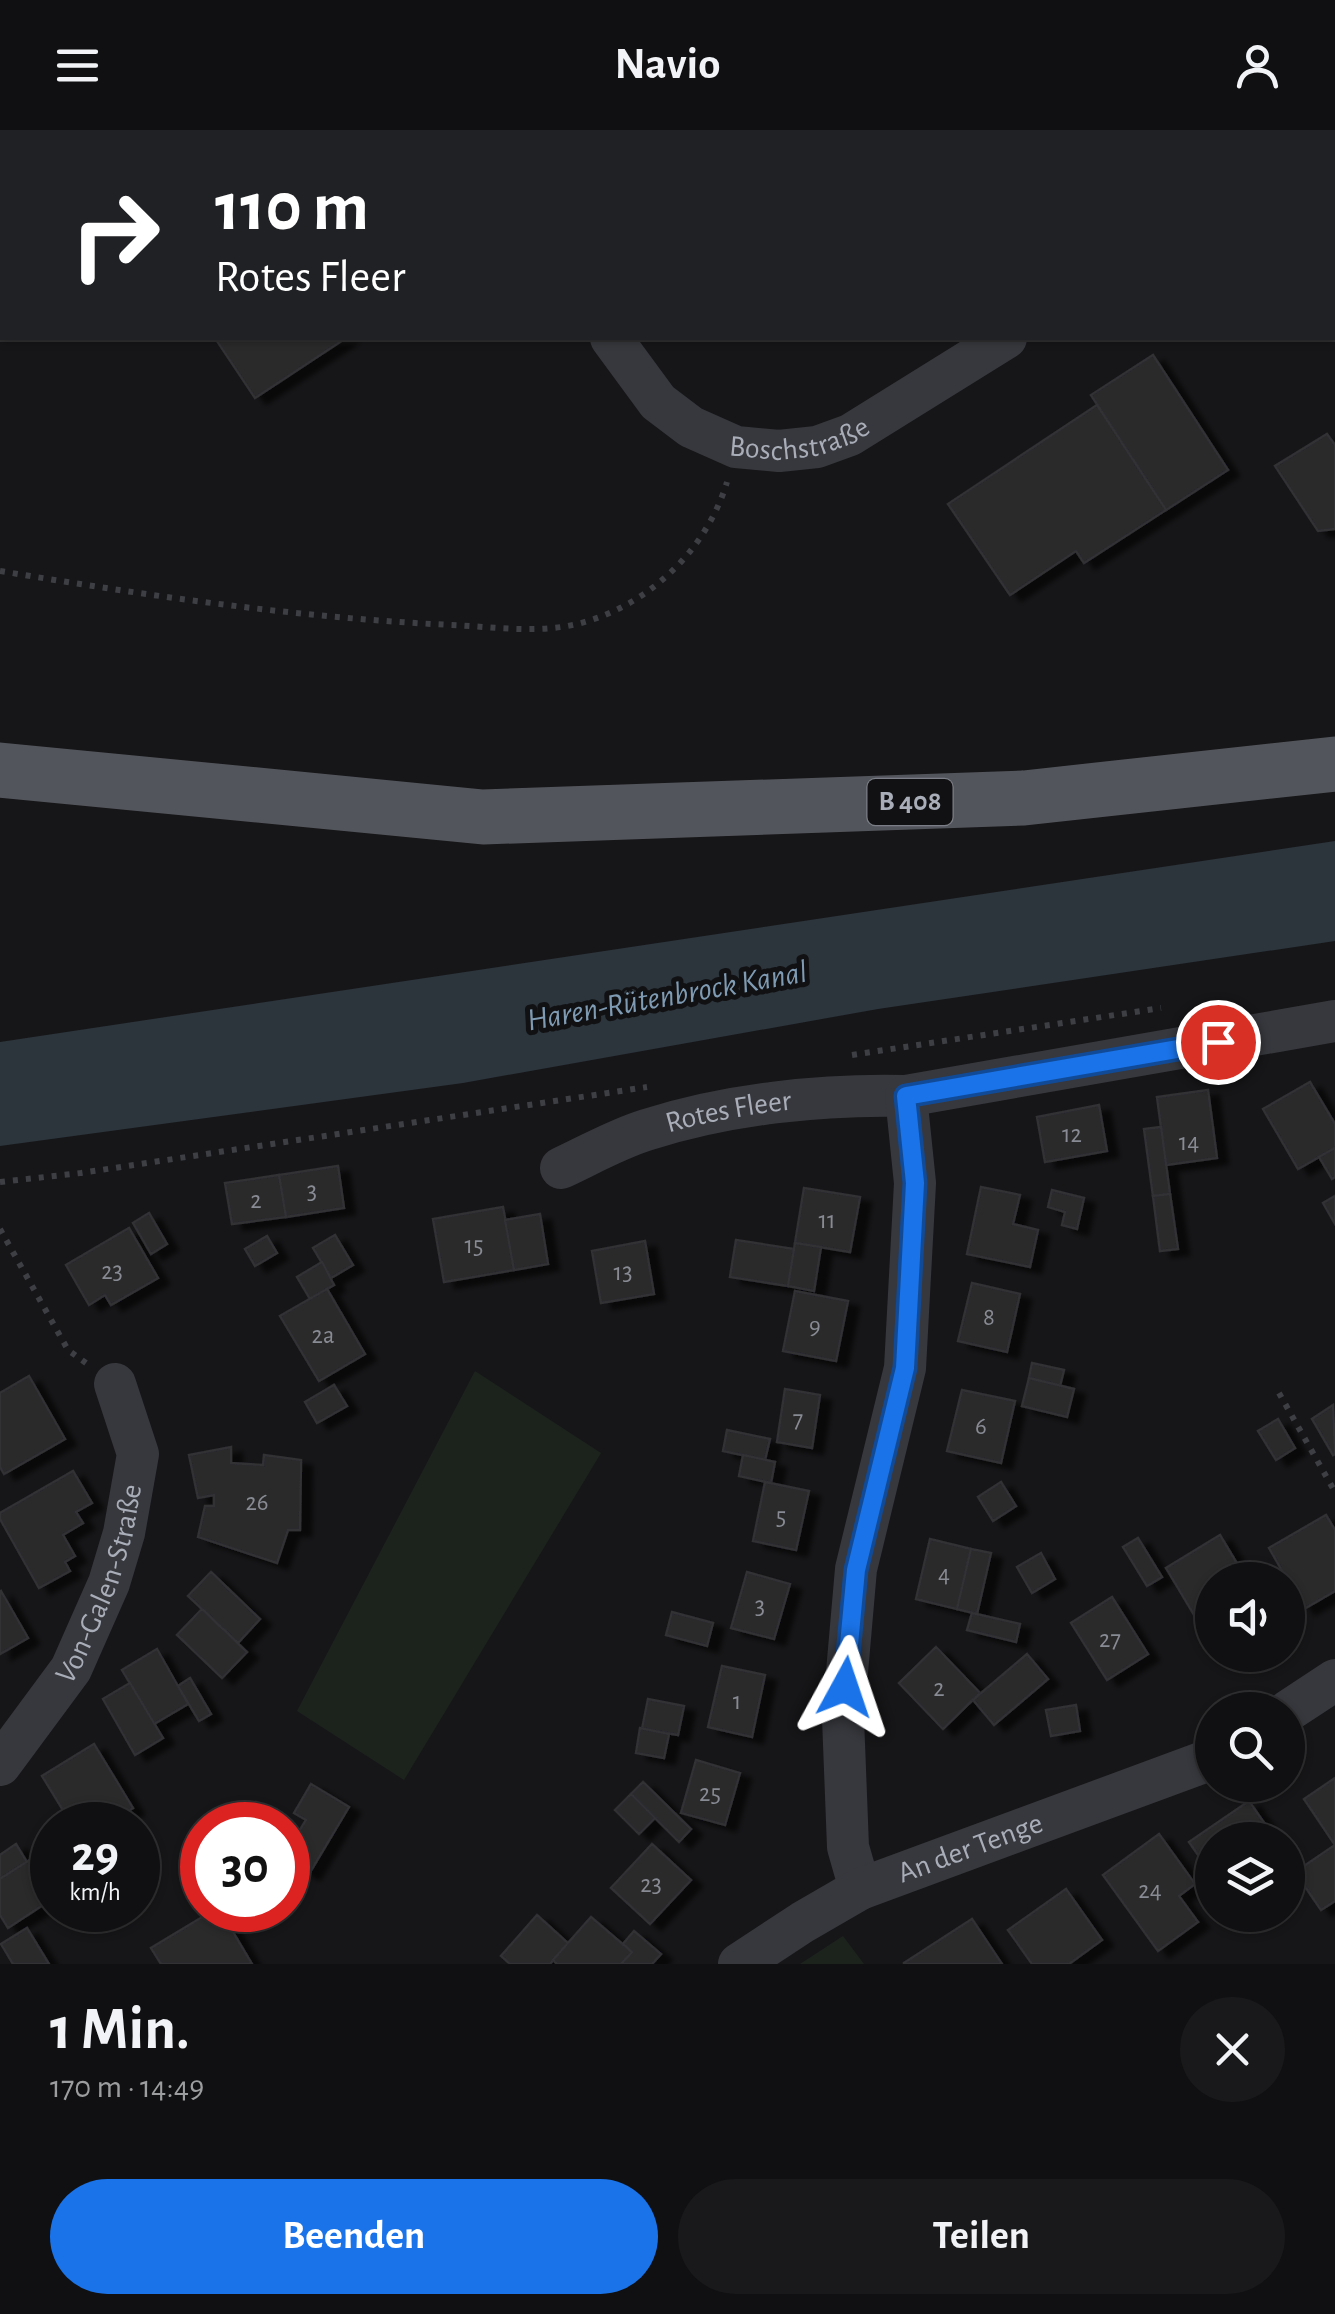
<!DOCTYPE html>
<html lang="de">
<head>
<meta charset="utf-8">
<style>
  :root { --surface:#101012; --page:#19191b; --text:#f1f3f6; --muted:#9c9d9f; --line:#303032; --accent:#1a73e8 }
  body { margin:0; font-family:"Alegreya Sans",sans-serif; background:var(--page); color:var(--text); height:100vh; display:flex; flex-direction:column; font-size:38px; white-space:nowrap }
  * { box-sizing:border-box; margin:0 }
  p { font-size:32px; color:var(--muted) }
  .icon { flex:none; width:55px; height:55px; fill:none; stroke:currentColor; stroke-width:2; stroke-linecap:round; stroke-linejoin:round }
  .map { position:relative; height:1834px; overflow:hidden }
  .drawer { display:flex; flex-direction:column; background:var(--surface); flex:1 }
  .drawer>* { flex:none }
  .banner { position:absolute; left:0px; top:0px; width:1335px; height:210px; box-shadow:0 2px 8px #0004,0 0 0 2px var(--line); background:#202124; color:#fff; overflow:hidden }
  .fabs { position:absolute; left:1195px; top:1432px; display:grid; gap:20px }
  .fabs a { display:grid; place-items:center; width:110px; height:110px; border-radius:50%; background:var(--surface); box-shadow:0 2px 8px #0004,0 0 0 2px var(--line); font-size:50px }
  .speed { position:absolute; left:30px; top:1672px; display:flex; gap:20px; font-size:50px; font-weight:700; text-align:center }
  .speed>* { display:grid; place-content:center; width:130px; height:130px; border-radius:50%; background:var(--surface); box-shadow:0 2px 8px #0004,0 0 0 2px var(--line); line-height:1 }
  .speed small { font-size:25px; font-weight:400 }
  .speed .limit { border:15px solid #d22; background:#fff; color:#111 }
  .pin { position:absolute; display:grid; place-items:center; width:85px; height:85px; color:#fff; margin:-42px; border:5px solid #fff; border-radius:50%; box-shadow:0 2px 10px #0007 }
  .me { position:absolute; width:110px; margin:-55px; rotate:5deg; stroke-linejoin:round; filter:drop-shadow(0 0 8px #0008) }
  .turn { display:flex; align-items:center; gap:35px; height:210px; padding:0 50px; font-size:45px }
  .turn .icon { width:130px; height:130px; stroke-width:2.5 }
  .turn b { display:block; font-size:70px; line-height:85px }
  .round { display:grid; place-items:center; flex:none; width:105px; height:105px; border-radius:52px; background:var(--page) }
  .head { display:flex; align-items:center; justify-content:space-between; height:170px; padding:0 50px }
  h1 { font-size:60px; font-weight:600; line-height:75px }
  .action { display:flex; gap:20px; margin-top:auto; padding:20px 50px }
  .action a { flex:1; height:115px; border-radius:60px; background:var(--accent); color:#fff; font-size:40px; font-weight:600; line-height:115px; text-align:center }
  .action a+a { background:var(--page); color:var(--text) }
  header { display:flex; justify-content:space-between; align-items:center; height:130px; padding:0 50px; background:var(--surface); font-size:45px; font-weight:600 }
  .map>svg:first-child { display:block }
  .green { fill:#1c231d }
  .water { fill:#2c353c }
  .building { fill:#29292c; stroke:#303034; stroke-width:2.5; filter:url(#shadow) }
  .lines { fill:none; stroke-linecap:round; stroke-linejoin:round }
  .path { stroke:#3d3f44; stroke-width:6; stroke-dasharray:5 8; stroke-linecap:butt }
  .street { stroke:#37383d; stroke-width:42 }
  .primary { stroke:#53555c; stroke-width:55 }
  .route-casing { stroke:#114b97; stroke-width:25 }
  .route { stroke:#1a73e8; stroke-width:18 }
  .labels { text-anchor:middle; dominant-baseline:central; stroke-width:10; stroke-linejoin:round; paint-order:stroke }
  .number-label { font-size:25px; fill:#888b94 }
  .shield { fill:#111113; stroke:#7b7e86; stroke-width:2.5 }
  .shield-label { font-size:28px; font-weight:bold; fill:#a8adb8 }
  .street-label { font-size:30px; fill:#a8adb8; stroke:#111113 }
  .water-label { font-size:32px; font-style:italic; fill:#7f9bb3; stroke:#111113 }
</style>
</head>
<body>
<header><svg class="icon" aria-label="menu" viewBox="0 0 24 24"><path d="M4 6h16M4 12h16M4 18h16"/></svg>Navio<svg class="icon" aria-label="person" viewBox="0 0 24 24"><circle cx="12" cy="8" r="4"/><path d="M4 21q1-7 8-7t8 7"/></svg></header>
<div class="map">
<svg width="1335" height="1834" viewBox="0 0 1335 1834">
  <defs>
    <filter id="shadow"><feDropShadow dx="11" dy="6" stdDeviation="2.5" flood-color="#0009"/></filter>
  </defs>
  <rect width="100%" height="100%" fill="#161618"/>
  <g class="green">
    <polygon points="475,1241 601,1323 404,1650 297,1581"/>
    <polygon points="843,1806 864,1834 800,1834"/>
  </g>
  <polygon class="water" points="1335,711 1335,811 878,879 463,953 0,1016 0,912"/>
  <g class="building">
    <polygon points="101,0 215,0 211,2"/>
    <polygon points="215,0 356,0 357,2 211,2"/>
    <polygon points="215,208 346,208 255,268"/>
    <polygon points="1153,225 1228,340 1166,380 1091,265"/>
    <polygon points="1097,275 1166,380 1084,433 1076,421 1010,465 948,374"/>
    <polygon points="1327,304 1335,315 1335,399 1318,401 1275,336"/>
    <polygon points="1310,952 1335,994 1335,1018 1298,1039 1263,979"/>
    <polygon points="1208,960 1217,1028 1166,1035 1157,967"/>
    <polygon points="1099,975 1107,1021 1045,1032 1037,987"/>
    <polygon points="1161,997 1170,1064 1153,1066 1144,999"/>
    <polygon points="1335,1018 1335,1047 1332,1049 1319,1027"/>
    <polygon points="338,1036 344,1078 286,1087 279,1045"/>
    <polygon points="279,1045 286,1087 232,1094 225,1053"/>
    <polygon points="981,1057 1020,1065 1013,1094 1038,1100 1030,1137 967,1124"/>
    <polygon points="804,1058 860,1067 850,1122 795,1113"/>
    <polygon points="1052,1060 1084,1068 1077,1099 1062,1095 1065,1082 1048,1077"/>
    <polygon points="1170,1064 1178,1119 1160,1121 1153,1066"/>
    <polygon points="1335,1066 1335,1094 1323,1073"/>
    <polygon points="503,1077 514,1140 444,1152 433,1089"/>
    <polygon points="149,1083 167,1114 151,1124 133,1093"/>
    <polygon points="540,1084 548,1134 514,1140 505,1090"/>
    <polygon points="129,1098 158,1148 111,1175 105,1165 89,1175 66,1135"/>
    <polygon points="335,1105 353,1135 331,1148 313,1118"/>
    <polygon points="267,1106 277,1123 255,1136 245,1119"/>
    <polygon points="736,1110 794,1119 788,1156 730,1147"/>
    <polygon points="645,1111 654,1164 601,1173 592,1121"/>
    <polygon points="795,1113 821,1117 814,1161 788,1156"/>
    <polygon points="322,1132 334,1155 310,1169 297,1147"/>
    <polygon points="972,1153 1020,1164 1007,1222 958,1211"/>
    <polygon points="327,1159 365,1224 319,1251 280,1186"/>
    <polygon points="795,1161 848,1171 836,1231 783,1221"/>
    <polygon points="1032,1233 1064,1240 1060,1256 1029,1248"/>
    <polygon points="29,1246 65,1309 4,1344 0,1337 0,1263"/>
    <polygon points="1029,1248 1074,1259 1067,1287 1022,1276"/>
    <polygon points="334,1255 347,1276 317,1293 305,1272"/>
    <polygon points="785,1259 820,1265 812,1318 777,1312"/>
    <polygon points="962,1260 1015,1271 1001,1333 947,1321"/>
    <polygon points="1333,1275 1335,1324 1333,1325 1312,1289"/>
    <polygon points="1278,1289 1295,1318 1276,1330 1258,1301"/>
    <polygon points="727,1300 770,1309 765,1330 723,1321"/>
    <polygon points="231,1317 231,1333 263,1335 264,1325 301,1330 300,1400 288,1400 277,1433 198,1407 205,1376 214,1376 214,1365 198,1368 189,1325"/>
    <polygon points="743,1325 775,1332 771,1353 739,1346"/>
    <polygon points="73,1341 92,1373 76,1382 83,1393 63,1405 75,1426 65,1432 70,1441 39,1458 0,1389 0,1383"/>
    <polygon points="765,1352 809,1361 796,1420 753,1411"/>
    <polygon points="1001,1352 1016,1376 993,1391 978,1367"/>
    <polygon points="1326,1385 1335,1400 1335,1461 1304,1479 1269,1418"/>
    <polygon points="1220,1405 1247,1450 1212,1450 1212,1494 1203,1500 1166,1438"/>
    <polygon points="1138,1408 1162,1447 1147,1456 1123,1417"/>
    <polygon points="930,1409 971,1419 957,1479 916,1469"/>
    <polygon points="971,1419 991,1423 977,1484 957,1479"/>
    <polygon points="1041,1423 1055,1449 1032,1463 1017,1437"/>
    <polygon points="211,1442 260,1489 238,1513 188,1466"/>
    <polygon points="747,1442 790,1454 774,1509 731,1498"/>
    <polygon points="1,1461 28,1508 0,1524 0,1462"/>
    <polygon points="1112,1467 1148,1524 1107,1550 1071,1493"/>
    <polygon points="202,1479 247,1522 222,1548 177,1505"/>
    <polygon points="672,1482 713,1493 707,1516 666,1505"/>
    <polygon points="972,1483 1020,1494 1016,1512 967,1500"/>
    <polygon points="936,1517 980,1563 943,1599 899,1553"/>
    <polygon points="157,1519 188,1574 154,1594 122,1540"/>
    <polygon points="1027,1524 1048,1549 994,1595 973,1570"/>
    <polygon points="722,1536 765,1545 752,1607 708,1597"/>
    <polygon points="190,1548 211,1584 199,1591 178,1556"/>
    <polygon points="130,1553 163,1608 135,1625 103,1569"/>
    <polygon points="648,1569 684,1576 678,1605 642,1599"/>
    <polygon points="1076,1575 1080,1601 1051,1606 1046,1580"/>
    <polygon points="640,1598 669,1604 664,1628 636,1623"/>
    <polygon points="94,1614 133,1678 106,1695 72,1695 42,1646"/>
    <polygon points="696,1630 740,1643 725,1695 681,1683"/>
    <polygon points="1335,1648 1335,1771 1321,1780 1295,1742 1335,1715 1304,1669"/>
    <polygon points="643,1652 691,1699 679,1712 631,1664"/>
    <polygon points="311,1654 349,1677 309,1744 288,1732 288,1710 292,1713 306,1690 294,1683"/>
    <polygon points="631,1664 655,1688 639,1704 615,1680"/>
    <polygon points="1249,1671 1276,1710 1212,1710 1212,1745 1189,1712"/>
    <polygon points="1159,1704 1195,1754 1179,1766 1198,1792 1158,1821 1103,1745"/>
    <polygon points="16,1714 27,1732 0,1749 0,1725"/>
    <polygon points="652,1714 691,1750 650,1794 611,1758"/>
    <polygon points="50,1717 52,1769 8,1798 0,1785 0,1749"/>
    <polygon points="1066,1759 1102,1810 1069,1834 1032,1834 1008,1800"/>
    <polygon points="214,1780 220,1780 252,1834 161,1834 151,1818"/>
    <polygon points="537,1785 568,1813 550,1834 510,1834 501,1826"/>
    <polygon points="591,1787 632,1822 621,1834 557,1834 553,1830"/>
    <polygon points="972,1789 1002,1834 904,1834 904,1833"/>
    <polygon points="27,1798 49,1834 13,1834 1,1814"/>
    <polygon points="634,1801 661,1824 652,1834 621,1834 632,1822 623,1814"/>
  </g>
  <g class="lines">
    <g class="path">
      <path d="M0,441C149,466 301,488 452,495C497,497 544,505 588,491C653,471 707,418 727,352"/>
      <polyline points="852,925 1161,878"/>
      <polyline points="0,1052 81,1043 647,957"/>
      <polyline points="0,1099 68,1220 86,1233"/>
      <polyline points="1279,1263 1335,1362"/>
    </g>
    <g class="street">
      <polyline points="476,0 478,2"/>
      <polyline points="1332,3 1335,1"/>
      <path id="s1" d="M611,208L658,272L691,297L736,317L779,321L817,317L850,305L1006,208"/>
      <path id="s2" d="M561,1038C589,1025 617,1009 646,1000C727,974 822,964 906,966L1335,891"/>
      <polyline points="1288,1581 1335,1550"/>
      <path id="s3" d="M0,1635L71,1539L109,1453L124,1403L138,1324L115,1254"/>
      <polyline points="860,1759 848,1717 843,1588 856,1439 905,1238 915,1053 906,966"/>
      <path id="s4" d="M739,1834L803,1792L860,1759L1212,1629"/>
    </g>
    <polyline class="primary" points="0,640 483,687 1024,668 1335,634"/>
  </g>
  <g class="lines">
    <g class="route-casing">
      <polyline id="route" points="845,1557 856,1440 905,1238 915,1053 906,966 1218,912"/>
    </g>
    <use href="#route" class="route"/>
  </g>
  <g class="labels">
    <g class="number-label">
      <text x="1072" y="1004">12</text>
      <text x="1189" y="1012">14</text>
      <text x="312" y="1061">3</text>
      <text x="256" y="1070">2</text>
      <text x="827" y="1090">11</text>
      <text x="474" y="1115">15</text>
      <text x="112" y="1141">23</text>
      <text x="623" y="1142">13</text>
      <text x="989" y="1187">8</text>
      <text x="815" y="1196">9</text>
      <text x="323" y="1205">2a</text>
      <text x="798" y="1289">7</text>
      <text x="981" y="1296">6</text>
      <text x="257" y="1372">26</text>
      <text x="781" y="1386">5</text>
      <text x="944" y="1444">4</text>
      <text x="760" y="1476">3</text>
      <text x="1110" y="1509">27</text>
      <text x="939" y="1558">2</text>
      <text x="737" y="1571">1</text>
      <text x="710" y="1663">25</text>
      <text x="651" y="1754">23</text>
      <text x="1150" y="1760">24</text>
    </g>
    <rect class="shield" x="867.5" y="649" width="85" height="46" rx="8"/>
    <g class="shield-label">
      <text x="910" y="672">B 408</text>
    </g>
    <g class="street-label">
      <text stroke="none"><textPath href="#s1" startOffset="235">Boschstraße</textPath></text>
      <text stroke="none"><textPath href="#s2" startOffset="178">Rotes Fleer</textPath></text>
      <text stroke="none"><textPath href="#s3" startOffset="210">Von-Galen-Straße</textPath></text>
      <text stroke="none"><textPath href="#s4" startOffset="260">An der Tenge</textPath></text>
    </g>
    <g class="water-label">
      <text transform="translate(667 866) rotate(-10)">Haren-Rütenbrock Kanal</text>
    </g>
  </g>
</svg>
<div class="fabs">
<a><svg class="icon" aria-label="sound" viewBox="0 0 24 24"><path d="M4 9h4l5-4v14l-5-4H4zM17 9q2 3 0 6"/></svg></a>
<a><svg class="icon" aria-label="search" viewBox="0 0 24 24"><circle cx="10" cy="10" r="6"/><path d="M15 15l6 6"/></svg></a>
<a><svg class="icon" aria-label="layers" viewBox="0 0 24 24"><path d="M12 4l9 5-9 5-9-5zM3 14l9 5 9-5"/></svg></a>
</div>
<div class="speed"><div>29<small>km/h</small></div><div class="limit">30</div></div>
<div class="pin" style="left:1218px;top:912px;background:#d93025"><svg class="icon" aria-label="arrive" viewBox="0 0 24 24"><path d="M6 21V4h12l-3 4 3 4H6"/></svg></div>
<svg class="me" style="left:845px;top:1557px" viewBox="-20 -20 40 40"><path d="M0-17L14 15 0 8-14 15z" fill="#1a73e8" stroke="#fff" stroke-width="4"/></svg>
<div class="banner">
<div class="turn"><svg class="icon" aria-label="right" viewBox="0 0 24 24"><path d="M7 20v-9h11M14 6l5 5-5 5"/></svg><div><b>110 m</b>Rotes Fleer</div></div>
</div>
</div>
<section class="drawer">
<div class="head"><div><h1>1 Min.</h1><p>170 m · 14:49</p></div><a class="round"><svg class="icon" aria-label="close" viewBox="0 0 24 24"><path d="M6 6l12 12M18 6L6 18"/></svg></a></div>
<div class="action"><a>Beenden</a><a>Teilen</a></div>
</section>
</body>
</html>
